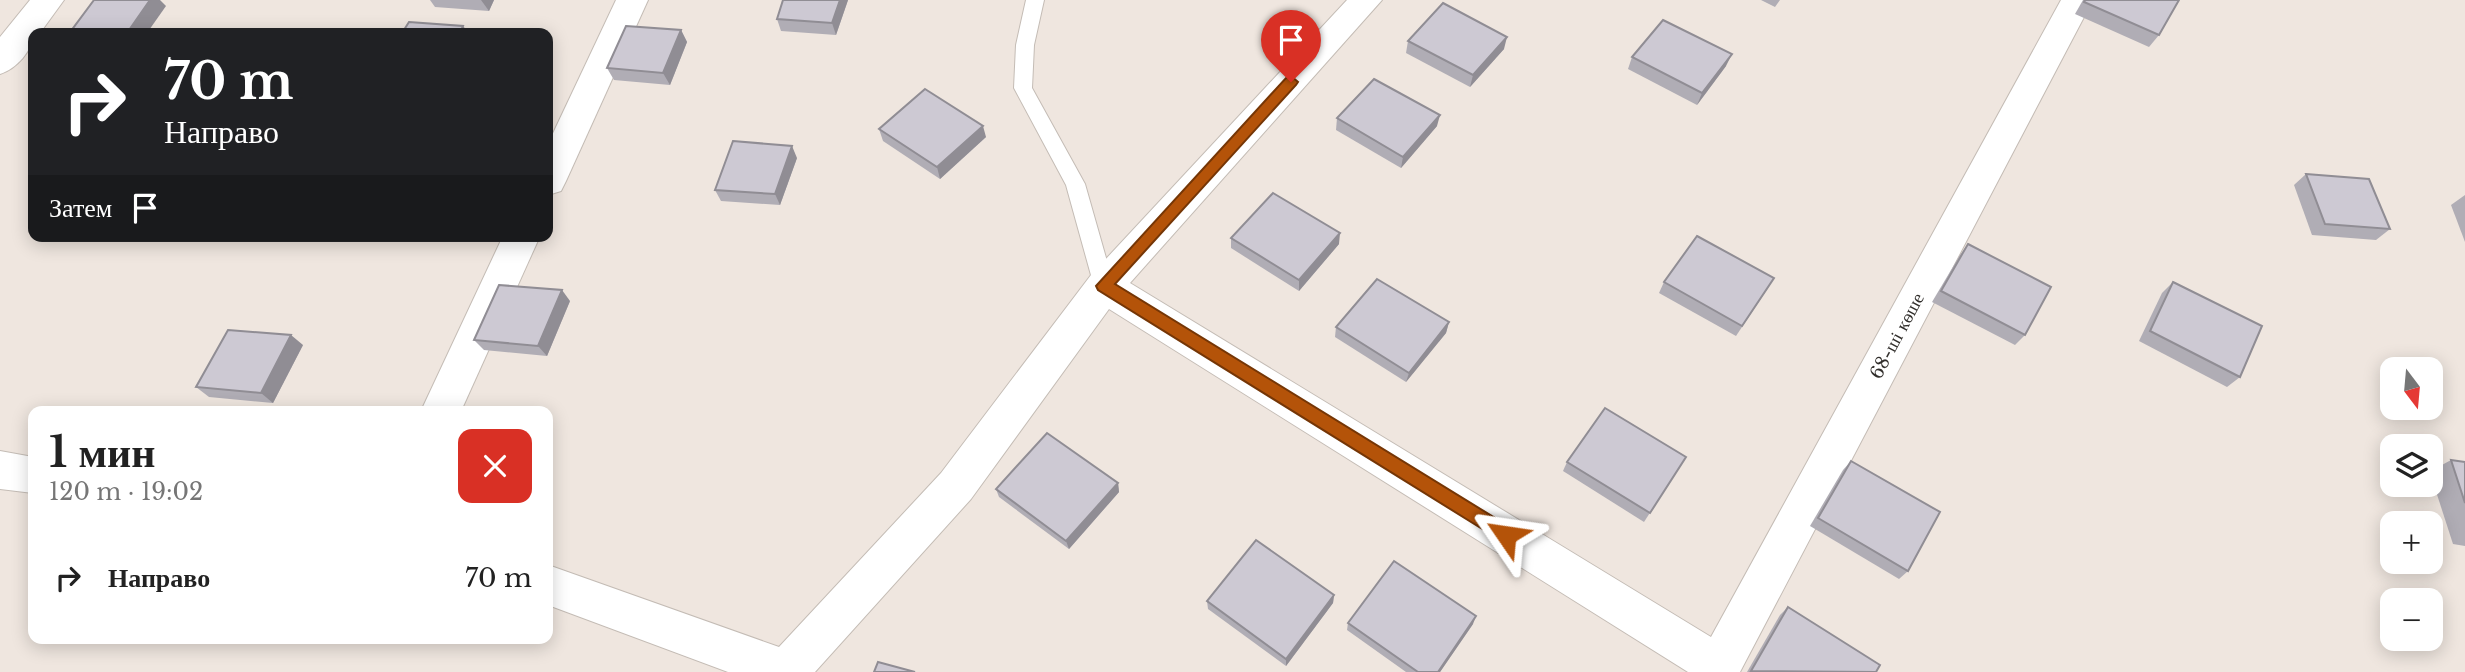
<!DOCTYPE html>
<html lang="ru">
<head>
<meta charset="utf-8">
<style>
  :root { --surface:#fff; --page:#f2f2f2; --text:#222; --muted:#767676 }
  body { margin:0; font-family:"Libre Baskerville",serif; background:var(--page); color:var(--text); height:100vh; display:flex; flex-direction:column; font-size:26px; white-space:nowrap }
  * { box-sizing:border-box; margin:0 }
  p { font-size:23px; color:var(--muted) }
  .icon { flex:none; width:38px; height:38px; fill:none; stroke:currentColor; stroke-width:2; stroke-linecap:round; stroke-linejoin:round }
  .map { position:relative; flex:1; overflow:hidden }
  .sheet { position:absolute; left:28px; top:406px; width:525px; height:238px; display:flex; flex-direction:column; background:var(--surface); border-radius:14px; box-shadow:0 4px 18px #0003 }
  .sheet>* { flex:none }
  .hud { position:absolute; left:28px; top:28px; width:525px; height:214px; border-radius:14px; box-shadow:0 4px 18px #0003; background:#202124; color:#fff; overflow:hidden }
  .needle { width:46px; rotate:164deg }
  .tools { position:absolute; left:2380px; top:357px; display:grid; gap:14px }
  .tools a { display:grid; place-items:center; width:63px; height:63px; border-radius:14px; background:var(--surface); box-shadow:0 4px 18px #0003; font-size:35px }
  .pin { position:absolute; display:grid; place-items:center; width:60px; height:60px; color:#fff; margin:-72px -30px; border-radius:50% 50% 50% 0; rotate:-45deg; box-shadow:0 0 7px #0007 }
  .pin .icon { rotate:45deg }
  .me { position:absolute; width:77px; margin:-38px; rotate:302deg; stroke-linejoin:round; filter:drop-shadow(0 0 5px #0008) }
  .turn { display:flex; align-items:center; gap:24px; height:147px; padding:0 21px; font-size:32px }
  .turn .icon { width:91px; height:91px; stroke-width:2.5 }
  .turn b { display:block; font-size:49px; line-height:60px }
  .then { display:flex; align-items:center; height:66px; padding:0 21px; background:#0003; gap:14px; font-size:26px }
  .round { display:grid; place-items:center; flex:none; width:74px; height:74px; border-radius:14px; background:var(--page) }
  .head { display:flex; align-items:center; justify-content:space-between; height:119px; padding:0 21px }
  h1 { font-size:42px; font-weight:700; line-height:52px }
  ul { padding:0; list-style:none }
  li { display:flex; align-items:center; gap:21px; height:105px; padding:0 21px }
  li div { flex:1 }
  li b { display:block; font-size:26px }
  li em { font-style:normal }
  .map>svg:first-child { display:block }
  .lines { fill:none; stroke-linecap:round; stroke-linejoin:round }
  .service-casing { stroke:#c4bcb5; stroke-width:2 }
  .minor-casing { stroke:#c4bcb5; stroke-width:2 }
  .service { fill:#fff; fill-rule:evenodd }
  .minor { fill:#fff; fill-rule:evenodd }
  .wall { fill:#b0adb5 }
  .shaded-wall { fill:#908d94 }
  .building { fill:#cdc9d3; stroke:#908d94; stroke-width:2 }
  .route { fill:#b45309; stroke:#753606; stroke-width:2 }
  .labels { text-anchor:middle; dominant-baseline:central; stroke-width:5; stroke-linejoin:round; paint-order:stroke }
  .street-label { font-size:18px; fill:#312e2b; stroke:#fff }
</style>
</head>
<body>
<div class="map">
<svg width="2465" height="672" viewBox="0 0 2465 672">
  <rect width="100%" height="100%" fill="#efe6df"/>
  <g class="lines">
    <g class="service-casing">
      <polygon id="service" points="1026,0 1044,0 1034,45 1032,88 1085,184 1114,286 1111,292 1104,295 1097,292 1094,286 1066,185 1014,88 1016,45"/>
    </g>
    <g class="minor-casing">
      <g id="minor">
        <path d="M30,0H64L40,33H33C33,51 16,69 0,74V37Z"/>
        <polygon points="616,0 648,0 566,181 561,191 548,195 548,144"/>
        <polygon points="1347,0 1382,0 1130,283 1711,637 2061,0 2093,0 1740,672 1688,672 1109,309 971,499 815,672 728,672 548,605 548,565 779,647 941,473 1091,275"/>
        <polygon points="503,236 540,236 461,411 421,411"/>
        <polygon points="0,451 33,457 33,493 0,489"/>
      </g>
    </g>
    <use href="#service" class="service"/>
    <use href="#minor" class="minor"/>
  </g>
  <g class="wall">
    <polygon points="430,0 494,0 489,11 435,7"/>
    <polygon points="783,0 848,0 836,35 781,31 777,19"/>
    <polygon points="1761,0 1780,0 1775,7"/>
    <polygon points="2083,0 2179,0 2159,35 2149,47 2075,14"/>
    <polygon points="681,30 687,42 670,85 614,80 607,68"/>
    <polygon points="1408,41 1504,49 1470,87 1406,53"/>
    <polygon points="1632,57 1726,66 1697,105 1628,69"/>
    <polygon points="1337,118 1437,126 1401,168 1336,130"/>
    <polygon points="879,129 986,137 940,179 883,141"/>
    <polygon points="797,158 780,205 721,201 715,190"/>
    <polygon points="2306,174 2390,229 2376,240 2312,235 2294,185"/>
    <polygon points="2465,195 2465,242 2451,205"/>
    <polygon points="1231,238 1339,244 1299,291 1231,248"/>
    <polygon points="1968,244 2025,335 2015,345 1932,302 1960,255"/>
    <polygon points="1664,282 1768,288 1736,336 1659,293"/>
    <polygon points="2173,282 2240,377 2227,387 2139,341 2162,293"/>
    <polygon points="570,301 547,356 484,350 474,340"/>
    <polygon points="1449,322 1446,333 1406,382 1335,337 1336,327"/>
    <polygon points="303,345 273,403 209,397 196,387"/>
    <polygon points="1686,457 1644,522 1563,471 1567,462"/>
    <polygon points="2451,460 2465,462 2465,546 2453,544 2431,476 2431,471"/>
    <polygon points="1851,461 1908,571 1899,579 1810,526 1843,470"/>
    <polygon points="1118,483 1119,492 1069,549 999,497 996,489"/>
    <polygon points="1334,595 1333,603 1286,666 1208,609 1207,601"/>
    <polygon points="1788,607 1876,672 1747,672 1780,615"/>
    <polygon points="1348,623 1473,624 1440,672 1406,672 1347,630"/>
  </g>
  <g class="shaded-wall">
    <polygon points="150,0 160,0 166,6 147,33 127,33"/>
    <polygon points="481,0 494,0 489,11"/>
    <polygon points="840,0 848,0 836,35 832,23"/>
    <polygon points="463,26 469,33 460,33"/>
    <polygon points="681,30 687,42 670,85 663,73"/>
    <polygon points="1507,37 1504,49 1470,87 1473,75"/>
    <polygon points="1732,54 1726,66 1697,105 1702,93"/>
    <polygon points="1440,115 1437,126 1401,168 1403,157"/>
    <polygon points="983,126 986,137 940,179 937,167"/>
    <polygon points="792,146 797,158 780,205 775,194"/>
    <polygon points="1340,233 1339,244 1299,291 1299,280"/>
    <polygon points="562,290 570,301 547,356 538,346"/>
    <polygon points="1449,322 1446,333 1406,382 1409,373"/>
    <polygon points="291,335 303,345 273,403 261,393"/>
    <polygon points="1118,483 1119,492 1069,549 1066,541"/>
    <polygon points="1334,595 1333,603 1286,666 1286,659"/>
    <polygon points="1476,616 1473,624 1440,672 1438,672"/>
  </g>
  <g class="building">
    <polygon points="94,0 150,0 127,33 100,33 71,31"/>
    <polygon points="783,0 840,0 832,23 777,19"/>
    <polygon points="2085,0 2179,0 2159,35 2084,2"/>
    <polygon points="1443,3 1507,37 1473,75 1408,41"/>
    <polygon points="1663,20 1732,54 1702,93 1632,57"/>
    <polygon points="409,22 463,26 460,33 402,33"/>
    <polygon points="626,26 681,30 663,73 607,68"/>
    <polygon points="1374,79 1440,115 1403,157 1337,118"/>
    <polygon points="925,89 983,126 937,167 879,129"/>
    <polygon points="733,141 792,146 775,194 715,190"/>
    <polygon points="2306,174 2369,179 2390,229 2325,224"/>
    <polygon points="1273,193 1340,233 1299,280 1231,238"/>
    <polygon points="1697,236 1774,278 1742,326 1664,282"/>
    <polygon points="1968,244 2051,287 2025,335 1941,291"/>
    <polygon points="1377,279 1449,322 1409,373 1336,327"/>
    <polygon points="2173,282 2262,326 2240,377 2150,331"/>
    <polygon points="499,285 562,290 538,346 474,340"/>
    <polygon points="228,330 291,335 261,393 196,387"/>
    <polygon points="1605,408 1686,457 1650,513 1567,462"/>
    <polygon points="1047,433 1118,483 1066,541 996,489"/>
    <polygon points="2451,460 2465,462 2465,503"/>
    <polygon points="1851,461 1940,512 1908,571 1818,518"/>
    <polygon points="1256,540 1334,595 1286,659 1207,601"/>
    <polygon points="1394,561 1476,616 1438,672 1418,672 1348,623"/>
    <polygon points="1788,607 1880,665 1876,672 1751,671"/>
    <polygon points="878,662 915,672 874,672"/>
  </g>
  <polygon class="route" points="1291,76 1298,82 1296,85 1115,284 1513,529 1515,535 1513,540 1506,543 1500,540 1098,290 1096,286 1286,78"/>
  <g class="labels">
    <g class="street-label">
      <text transform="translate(1897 336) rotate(-62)">68-ші көше</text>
    </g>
  </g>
</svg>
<div class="tools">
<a><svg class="needle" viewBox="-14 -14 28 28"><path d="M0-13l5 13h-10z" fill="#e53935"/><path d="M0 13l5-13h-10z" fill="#767676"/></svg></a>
<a><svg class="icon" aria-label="layers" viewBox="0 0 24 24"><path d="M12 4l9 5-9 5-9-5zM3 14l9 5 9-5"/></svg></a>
<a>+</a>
<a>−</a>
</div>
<div class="pin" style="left:1291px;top:82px;background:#d93025"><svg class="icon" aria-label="arrive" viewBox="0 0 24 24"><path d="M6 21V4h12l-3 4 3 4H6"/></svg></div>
<svg class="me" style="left:1506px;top:535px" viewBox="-20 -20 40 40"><path d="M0-17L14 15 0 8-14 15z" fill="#b45309" stroke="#fff" stroke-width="4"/></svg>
<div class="hud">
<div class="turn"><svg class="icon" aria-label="right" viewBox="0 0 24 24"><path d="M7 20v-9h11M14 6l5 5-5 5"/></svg><div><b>70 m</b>Направо</div></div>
<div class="then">Затем<svg class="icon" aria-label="arrive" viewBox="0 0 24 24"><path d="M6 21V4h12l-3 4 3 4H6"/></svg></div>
</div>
<section class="sheet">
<div class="head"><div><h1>1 мин</h1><p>120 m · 19:02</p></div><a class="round" style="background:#d93025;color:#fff"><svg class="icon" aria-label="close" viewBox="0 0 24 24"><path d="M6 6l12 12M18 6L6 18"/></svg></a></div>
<ul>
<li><svg class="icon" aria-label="right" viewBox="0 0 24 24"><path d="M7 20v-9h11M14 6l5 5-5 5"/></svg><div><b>Направо</b></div><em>70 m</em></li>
</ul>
</section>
</div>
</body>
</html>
